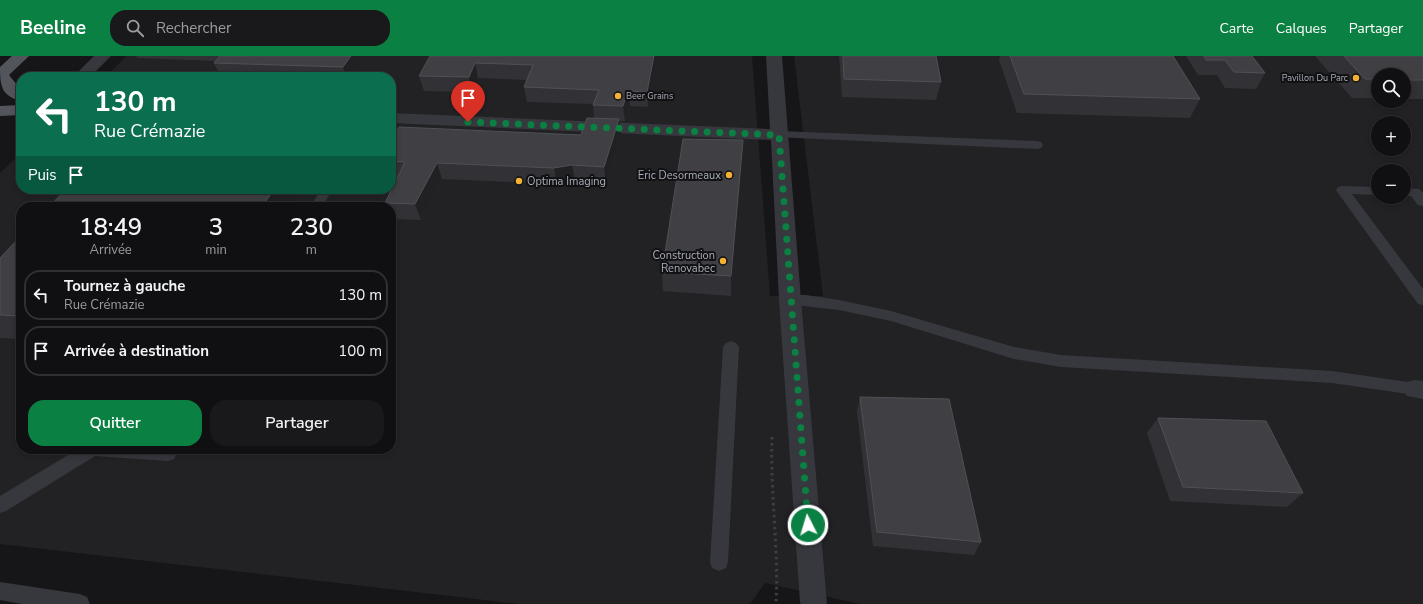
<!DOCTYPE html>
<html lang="fr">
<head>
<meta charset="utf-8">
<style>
  :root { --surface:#101012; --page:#19191b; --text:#f1f3f6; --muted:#9c9d9f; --line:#303032; --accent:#0b8043 }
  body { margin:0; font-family:"Nunito Sans",sans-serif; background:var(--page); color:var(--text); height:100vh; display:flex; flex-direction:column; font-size:15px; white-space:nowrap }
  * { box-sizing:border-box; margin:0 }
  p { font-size:13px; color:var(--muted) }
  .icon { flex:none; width:22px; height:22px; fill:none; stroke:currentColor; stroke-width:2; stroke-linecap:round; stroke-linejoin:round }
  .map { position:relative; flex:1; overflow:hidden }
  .drawer { position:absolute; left:16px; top:146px; width:380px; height:252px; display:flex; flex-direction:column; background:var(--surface); border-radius:16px; box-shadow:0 2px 6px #0003,0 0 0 1px var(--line) }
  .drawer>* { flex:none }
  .top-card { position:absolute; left:16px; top:16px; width:380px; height:122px; border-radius:16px; box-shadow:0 2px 6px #0003,0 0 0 1px var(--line); background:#0b6e4f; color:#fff; overflow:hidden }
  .buttons { position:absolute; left:1371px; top:12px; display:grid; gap:8px }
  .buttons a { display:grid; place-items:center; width:40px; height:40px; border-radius:50%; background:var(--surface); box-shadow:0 2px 6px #0003,0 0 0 1px var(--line); font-size:20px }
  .pin { position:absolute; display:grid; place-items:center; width:34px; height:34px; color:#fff; margin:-41px -17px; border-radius:50% 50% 50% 0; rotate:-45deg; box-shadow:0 0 4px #0007 }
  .pin .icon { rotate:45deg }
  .me { position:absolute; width:44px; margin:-22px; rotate:355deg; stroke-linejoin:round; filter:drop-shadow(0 0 3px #0008) }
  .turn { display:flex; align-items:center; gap:14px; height:84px; padding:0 12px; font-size:18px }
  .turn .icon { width:52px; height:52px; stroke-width:2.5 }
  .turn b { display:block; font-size:28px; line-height:34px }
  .then { display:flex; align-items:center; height:38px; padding:0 12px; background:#0003; gap:8px; font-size:15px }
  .eta { display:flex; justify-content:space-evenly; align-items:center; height:68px; text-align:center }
  .eta b { font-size:24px; font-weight:600; line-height:28px }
  .primary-button { display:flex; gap:8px; margin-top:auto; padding:8px 12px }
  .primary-button a { flex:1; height:46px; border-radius:16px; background:var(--accent); color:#fff; font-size:16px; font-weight:600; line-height:46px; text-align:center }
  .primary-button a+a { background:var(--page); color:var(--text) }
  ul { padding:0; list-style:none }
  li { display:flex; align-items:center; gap:12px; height:50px; margin:0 8px 6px; padding:0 4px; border:2px solid var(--line); border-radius:16px }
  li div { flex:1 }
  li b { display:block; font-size:15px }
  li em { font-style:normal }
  header { display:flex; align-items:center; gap:24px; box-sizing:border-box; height:56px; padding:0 20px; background:var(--accent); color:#fff }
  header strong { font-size:19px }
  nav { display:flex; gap:22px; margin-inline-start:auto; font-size:14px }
  .search { width:280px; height:36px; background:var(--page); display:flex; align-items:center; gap:10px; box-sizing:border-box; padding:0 14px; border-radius:16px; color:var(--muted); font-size:15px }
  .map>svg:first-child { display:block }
  .built { fill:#222225; fill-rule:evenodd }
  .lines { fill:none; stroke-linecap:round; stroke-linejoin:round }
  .path { stroke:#3d3f44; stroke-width:3; stroke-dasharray:2.5 3.5; stroke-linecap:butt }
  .lane { fill:#37383d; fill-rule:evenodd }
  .street { fill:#37383d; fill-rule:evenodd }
  .primary { fill:#53555c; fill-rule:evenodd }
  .wall { fill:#323236 }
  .shaded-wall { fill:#212124 }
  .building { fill:#3f3f44; stroke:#4f5156 }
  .route { stroke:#0b8043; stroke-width:7; stroke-dasharray:0 12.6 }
  .poi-dot { fill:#f2b134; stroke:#111113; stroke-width:1.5 }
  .labels { text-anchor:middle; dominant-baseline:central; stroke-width:4; stroke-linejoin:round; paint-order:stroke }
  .far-poi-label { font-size:9px; fill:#a8adb8; stroke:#111113; text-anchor:end }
  .poi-label { font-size:11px; fill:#a8adb8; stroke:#111113; text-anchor:end }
</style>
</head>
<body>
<header>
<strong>Beeline</strong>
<div class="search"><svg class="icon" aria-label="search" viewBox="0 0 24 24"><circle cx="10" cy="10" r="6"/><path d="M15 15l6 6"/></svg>Rechercher</div>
<nav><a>Carte</a><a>Calques</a><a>Partager</a></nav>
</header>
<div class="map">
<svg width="1423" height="548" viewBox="0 0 1423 548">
  <rect width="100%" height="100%" fill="#161618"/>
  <path class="built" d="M126,0H752L770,240H823L794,0H1423V548H860L765,527L750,548H519L0,488V117L21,97V133H391V21H106ZM1378,19H1404V45H1378ZM1378,67H1404V93H1378ZM1378,115H1404V141H1378ZM21,151H391V393H21Z"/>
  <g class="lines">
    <path class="path" d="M772,381C770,437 779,492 776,548"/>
    <g class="lane">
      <polygon points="779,75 1037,85 1041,86 1043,89 1041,92 1037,93 775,81 773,79 775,77"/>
      <polygon points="1342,130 1378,131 1378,139 1352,138 1423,233 1423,249 1418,248 1338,137 1336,134 1338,131"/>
      <polygon points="1404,132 1419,133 1423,137 1423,150 1418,149 1411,140 1404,140"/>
      <polygon points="321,133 333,133 322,151 310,151"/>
      <polygon points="790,239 806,239 839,244 891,255 1014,291 1061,299 1332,315 1415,327 1421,328 1423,333 1421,338 1415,339 1332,327 1061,311 1014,303 891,265 839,254 785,248 783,244 785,240"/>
      <polygon points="731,285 736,287 739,291 728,506 726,512 719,515 712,512 710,506 723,291 726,287"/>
      <polygon points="78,393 179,393 174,403 168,405 95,400 6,455 0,457 0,440"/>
      <polygon points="0,526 80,538 87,541 90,548 22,548 0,544"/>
    </g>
    <g class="street">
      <polygon points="94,0 111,0 90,21 73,21"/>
      <polygon points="766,0 782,0 801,244 827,548 801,548 800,546 779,244 771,84 391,67 391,57 770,73"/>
      <polygon points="1415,324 1423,325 1423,343 1407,340 1403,333 1407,326"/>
    </g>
    <g class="primary">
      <path d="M12,0H29L9,19L21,34V45C1,40 0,29 0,11Z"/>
      <polygon points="21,49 21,59 0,60 0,50"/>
    </g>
  </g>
  <g class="wall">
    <polygon points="136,0 366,0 352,21 221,21 214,7 216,5 138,2"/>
    <polygon points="430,0 657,5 648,51 630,50 625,65 619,65 621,79 606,127 575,125 557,128 442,123 421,164 391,163 391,151 386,151 385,147 398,121 391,121 391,84 581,79 594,62 593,48 527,46 524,31 527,24 478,22 472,36 424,35 419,20"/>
    <polygon points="839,0 936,0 941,26 936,44 842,41"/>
    <polygon points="1000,0 1173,0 1200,43 1190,62 1017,57 999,4"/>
    <polygon points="1186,0 1252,0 1265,17 1256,33 1225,32 1217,19 1198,19"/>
    <polygon points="1315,0 1423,0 1423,43 1404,43 1404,19 1378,19 1378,42 1352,42"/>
    <polygon points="742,104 731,240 663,235 662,216"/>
    <polygon points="21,180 21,283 0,282 0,202"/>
    <polygon points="860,341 981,486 974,499 873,490 857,356"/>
    <polygon points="1158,362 1303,437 1287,451 1170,445 1147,377"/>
  </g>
  <g class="shaded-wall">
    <polygon points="351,0 366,0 352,21 346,21 343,11"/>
    <polygon points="654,0 657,0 657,5 648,51 647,36"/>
    <polygon points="475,7 478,22 472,36 469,21"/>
    <polygon points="628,35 630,50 625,65 623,50"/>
    <polygon points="619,63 621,79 606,127 604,111"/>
    <polygon points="743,84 742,104 731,240 731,220"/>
    <polygon points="437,107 442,123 421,164 415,148"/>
    <polygon points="572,109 575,125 557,128 554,112"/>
    <polygon points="274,133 290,133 296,144 292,151 262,151"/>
  </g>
  <g class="building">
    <polygon points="220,0 351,0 343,11 214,7"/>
    <polygon points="430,0 654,0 647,36 628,35 623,50 593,49 599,34 524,31 533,9 475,7 469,21 419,20"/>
    <polygon points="843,0 936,0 941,26 844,23"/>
    <polygon points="1010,0 1173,0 1200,43 1024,38"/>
    <polygon points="1204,0 1252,0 1265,17 1234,16 1225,4 1206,4"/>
    <polygon points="1344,0 1423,0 1423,24 1404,24 1404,19 1378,19 1378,23 1365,23"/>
    <polygon points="587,62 619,63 604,111 572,109 554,112 437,107 415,148 385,147 405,106 391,105 391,84 399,71 581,79"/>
    <polygon points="683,83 743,84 731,220 662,216"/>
    <polygon points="66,133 274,133 262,151 49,151"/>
    <polygon points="21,180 21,260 0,259 0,202"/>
    <polygon points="860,341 949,343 981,486 877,476"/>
    <polygon points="1158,362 1266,365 1303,437 1183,431"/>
  </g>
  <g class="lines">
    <polyline class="route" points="468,66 779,79 808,469"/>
  </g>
  <g class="poi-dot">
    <circle cx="1356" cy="22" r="4"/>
    <circle cx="618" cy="40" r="4"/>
    <circle cx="729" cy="119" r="4"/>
    <circle cx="519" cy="125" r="4"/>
    <circle cx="723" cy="205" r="4"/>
  </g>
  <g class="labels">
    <g class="far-poi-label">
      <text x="1348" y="22">Pavillon Du Parc</text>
      <text x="626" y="40" text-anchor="start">Beer Grains</text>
    </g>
    <g class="poi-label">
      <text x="721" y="119">Eric Desormeaux</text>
      <text x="527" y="125" text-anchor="start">Optima Imaging</text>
      <text x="715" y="199">Construction<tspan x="715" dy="13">Renovabec</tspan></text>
    </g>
  </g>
</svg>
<div class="buttons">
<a><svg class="icon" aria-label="search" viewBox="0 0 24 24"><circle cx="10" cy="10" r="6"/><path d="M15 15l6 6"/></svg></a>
<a>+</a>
<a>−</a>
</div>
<div class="pin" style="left:468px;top:66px;background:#d93025"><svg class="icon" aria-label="arrive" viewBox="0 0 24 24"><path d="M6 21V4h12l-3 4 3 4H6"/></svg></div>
<svg class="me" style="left:808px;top:469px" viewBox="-20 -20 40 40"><circle r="17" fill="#0b8043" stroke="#fff" stroke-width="3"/><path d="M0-11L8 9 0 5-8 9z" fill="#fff"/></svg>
<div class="top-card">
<div class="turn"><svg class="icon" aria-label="left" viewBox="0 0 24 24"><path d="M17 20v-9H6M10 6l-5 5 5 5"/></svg><div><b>130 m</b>Rue Crémazie</div></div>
<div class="then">Puis<svg class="icon" aria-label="arrive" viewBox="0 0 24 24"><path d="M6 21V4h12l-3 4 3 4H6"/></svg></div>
</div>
<section class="drawer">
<div class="eta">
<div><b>18:49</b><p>Arrivée</p></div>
<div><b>3</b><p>min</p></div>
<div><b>230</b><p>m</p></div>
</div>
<ul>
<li><svg class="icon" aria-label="left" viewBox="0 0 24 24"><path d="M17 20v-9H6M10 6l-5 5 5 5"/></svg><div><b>Tournez à gauche</b><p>Rue Crémazie</p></div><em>130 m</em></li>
<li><svg class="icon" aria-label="arrive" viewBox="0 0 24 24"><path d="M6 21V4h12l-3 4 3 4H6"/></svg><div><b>Arrivée à destination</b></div><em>100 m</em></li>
</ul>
<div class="primary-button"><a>Quitter</a><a>Partager</a></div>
</section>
</div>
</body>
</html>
